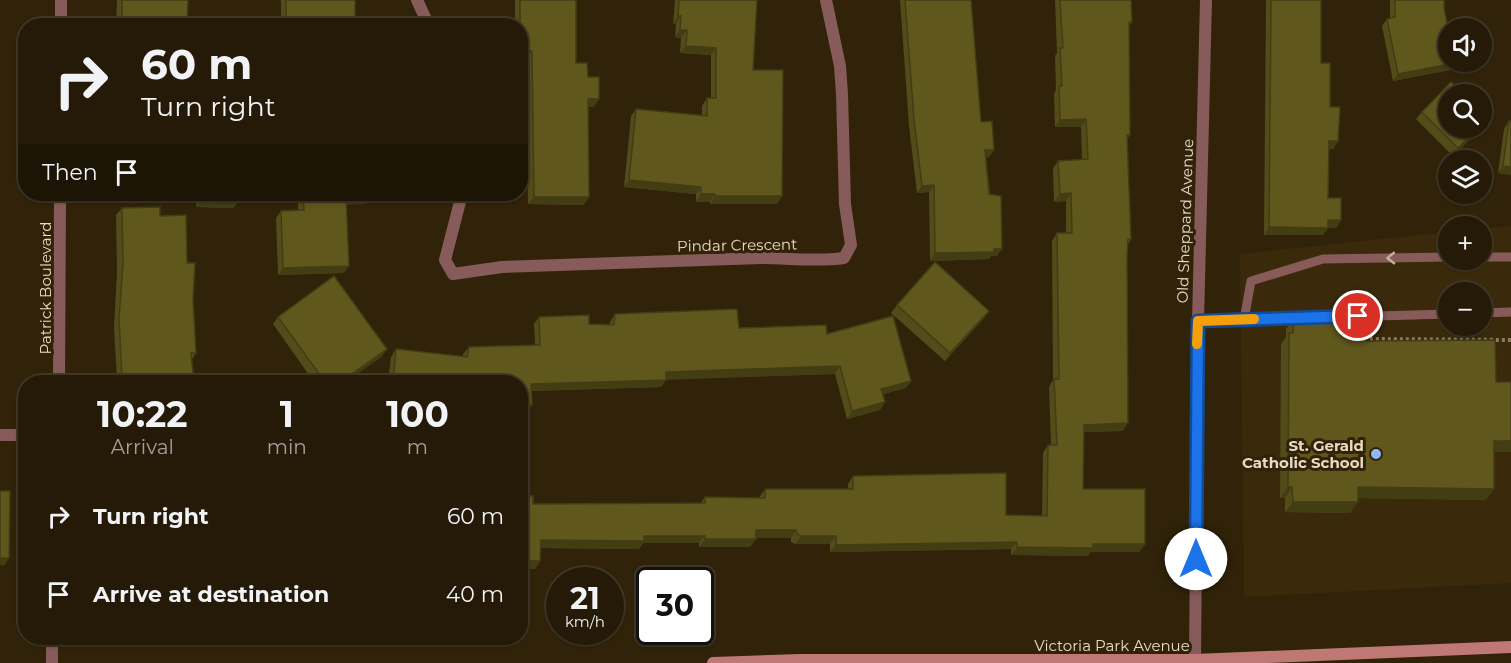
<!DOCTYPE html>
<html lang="en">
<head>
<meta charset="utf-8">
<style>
  :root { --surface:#241a07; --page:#2c2311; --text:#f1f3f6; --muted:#a3a19b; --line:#413828 }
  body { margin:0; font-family:Montserrat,sans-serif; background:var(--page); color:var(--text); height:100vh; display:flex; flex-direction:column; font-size:22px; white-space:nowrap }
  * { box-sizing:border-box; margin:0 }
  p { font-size:20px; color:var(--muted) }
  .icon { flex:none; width:33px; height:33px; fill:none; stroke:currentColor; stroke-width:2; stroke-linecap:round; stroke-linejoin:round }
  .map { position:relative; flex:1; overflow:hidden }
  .details { position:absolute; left:18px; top:375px; width:510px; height:270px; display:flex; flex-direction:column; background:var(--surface); border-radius:24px; box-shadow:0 2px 4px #0004,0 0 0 2px var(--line) }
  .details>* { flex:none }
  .hud { position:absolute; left:18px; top:18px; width:510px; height:183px; border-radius:24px; box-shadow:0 2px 4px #0004,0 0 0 2px var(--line); background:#241a07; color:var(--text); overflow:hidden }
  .fabs { position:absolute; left:1438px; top:18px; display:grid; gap:12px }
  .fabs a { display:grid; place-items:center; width:54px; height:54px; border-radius:50%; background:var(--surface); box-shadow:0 2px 4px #0004,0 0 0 2px var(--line); font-size:30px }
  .speed { position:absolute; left:546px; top:567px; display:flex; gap:12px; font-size:30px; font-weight:700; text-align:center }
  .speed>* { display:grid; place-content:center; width:78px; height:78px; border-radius:50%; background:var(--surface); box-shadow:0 2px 4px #0004,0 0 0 2px var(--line); line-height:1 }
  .speed small { font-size:15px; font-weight:400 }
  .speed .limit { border:3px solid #111; border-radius:9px; background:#fff; color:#111 }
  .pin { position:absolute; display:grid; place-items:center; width:51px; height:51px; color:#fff; margin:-26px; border:3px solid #fff; border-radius:50%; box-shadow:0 2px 6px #0007 }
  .me { position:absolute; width:66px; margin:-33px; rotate:0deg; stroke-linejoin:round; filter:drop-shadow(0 0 4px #0008) }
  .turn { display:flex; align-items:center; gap:21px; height:126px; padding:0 24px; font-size:27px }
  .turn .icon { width:78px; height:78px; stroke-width:2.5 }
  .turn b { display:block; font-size:42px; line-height:51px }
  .then { display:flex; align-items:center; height:57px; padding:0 24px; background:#0003; gap:12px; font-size:22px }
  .eta { display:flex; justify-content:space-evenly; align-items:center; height:102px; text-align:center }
  .eta b { font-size:36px; font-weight:700; line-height:42px }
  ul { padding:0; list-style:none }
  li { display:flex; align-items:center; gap:18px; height:78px; padding:0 24px }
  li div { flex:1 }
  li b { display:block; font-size:22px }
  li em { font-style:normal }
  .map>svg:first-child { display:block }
  .built { fill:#3a2a0b; fill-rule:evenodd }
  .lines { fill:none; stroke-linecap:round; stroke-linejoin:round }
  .path { stroke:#887a61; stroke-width:4; stroke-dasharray:3 3; stroke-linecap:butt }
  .lane { stroke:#875b59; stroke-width:9 }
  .street { stroke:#875b59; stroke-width:12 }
  .secondary { stroke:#be7876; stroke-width:12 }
  .wall { fill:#534b19 }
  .shaded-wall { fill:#433d14 }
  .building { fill:#60571d; stroke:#433d14; stroke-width:1.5 }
  .oneway { stroke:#c7ae9d }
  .route-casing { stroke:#114b97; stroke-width:15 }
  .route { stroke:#1a73e8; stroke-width:10 }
  .slow { stroke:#f59e0b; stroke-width:10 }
  .poi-dot { fill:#90b8fd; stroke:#302309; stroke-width:2 }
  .labels { text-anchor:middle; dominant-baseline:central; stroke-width:6; stroke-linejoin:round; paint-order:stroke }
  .street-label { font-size:15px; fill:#e9dac1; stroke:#302309 }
  .poi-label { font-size:15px; font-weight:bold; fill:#e9dac1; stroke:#302309; text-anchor:end }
</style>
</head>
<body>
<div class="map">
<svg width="1511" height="663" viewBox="0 0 1511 663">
  <rect width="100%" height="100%" fill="#302309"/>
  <path class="built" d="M1511,226V583L1244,597L1240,254L1449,232V260H1482V229ZM1449,292H1482V326H1449Z"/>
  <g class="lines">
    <polyline class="path" points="1366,336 1367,339 1511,340"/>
    <g class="lane">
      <polyline points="1482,257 1511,257"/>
      <polyline points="1482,313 1511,312"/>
      <polyline points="1244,320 1251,281 1323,259 1449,257"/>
      <polyline points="1198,321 1449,314"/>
    </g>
    <g class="street">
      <polyline points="417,0 429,26"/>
      <polyline points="61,26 61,0"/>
      <path d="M462,194L445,260L453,274L502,267L761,258C789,258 816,262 844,258L851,245L845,204L842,94L840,66L826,0"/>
      <polyline points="59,382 60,194"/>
      <polyline points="0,435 26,435"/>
      <polyline points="1195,660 1198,321 1206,0"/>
      <polyline points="52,663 52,638"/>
    </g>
    <polyline class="secondary" points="713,663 799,660 1195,660 1511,647"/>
  </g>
  <g class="wall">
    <polygon points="117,0 188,0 185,26 116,26"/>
    <rect x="281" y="0" width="74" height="26"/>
    <polygon points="515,0 576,0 576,63 588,77 599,99 594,107 588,107 589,197 583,205 528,204 526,58 520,58 520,26 515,26"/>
    <polygon points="675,0 757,0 753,70 782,196 777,204 710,204 710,202 696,202 696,194 624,187 631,116 636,109 702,115 702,106 707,98 711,98 711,55 680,53 681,38 675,37 676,24 673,24"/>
    <polygon points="900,0 971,0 981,122 994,150 989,157 986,157 997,256 991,256 989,259 930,261 929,192 917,193 909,126"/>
    <polygon points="1055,0 1131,0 1132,22 1129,26 1130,135 1127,139 1131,239 1128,244 1127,256 1123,431 1084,432 1083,489 1145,544 1139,552 1090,552 1088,556 1011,555 1011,549 830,552 830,544 795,544 791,542 791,538 756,538 750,547 699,547 699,543 643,543 639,549 541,548 540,561 535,569 520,569 520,496 533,504 701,503 705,497 760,498 760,496 765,489 848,489 848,484 853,476 1006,515 1042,516 1043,453 1048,445 1051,445 1049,387 1053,380 1052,241 1057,233 1066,233 1066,201 1054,202 1053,168 1058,161 1082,160 1081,127 1055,127 1054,94 1056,90 1055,56 1057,53"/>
    <polygon points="1266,0 1321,0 1321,63 1338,141 1333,149 1328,149 1328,198 1341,220 1336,228 1328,228 1323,235 1264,235"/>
    <polygon points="1390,0 1444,0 1450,70 1393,81 1382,26 1387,19 1390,18"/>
    <polygon points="1422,112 1449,128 1481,128 1453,156 1416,119"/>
    <polygon points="1509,121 1511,121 1511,175 1498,173 1504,129"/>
    <polygon points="197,194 239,194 239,200 233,208 196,207"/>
    <polygon points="298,194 371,194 371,196 366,204 347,204 344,273 278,275 276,218 281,211 298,210"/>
    <polygon points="122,208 160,216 187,263 193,300 196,353 192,359 194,382 115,382 117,380 114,328 117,271 116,215"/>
    <polygon points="897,305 989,311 984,318 945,361 891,313"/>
    <polygon points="615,314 739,328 827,334 911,381 906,388 883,394 885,402 880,410 847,419 835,374 666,379 661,387 531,391 532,405 526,412 520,382 388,382 391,357 396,349 463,356 463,354 469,347 535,345 534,324 539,317 589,324 610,325 610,322"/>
    <polygon points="278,317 387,349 381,357 345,382 314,382 273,324"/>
    <polygon points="1294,319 1359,334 1367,341 1496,382 1511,382 1511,452 1494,452 1486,500 1358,498 1350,513 1285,512 1285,498 1280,498 1281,344 1286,337 1286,329"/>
  </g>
  <g class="shaded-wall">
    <polygon points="678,16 681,16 676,24 673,24"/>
    <polygon points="166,21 187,22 185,26 163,26"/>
    <polygon points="680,30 687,30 681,38 675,37"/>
    <polygon points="686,46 716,48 711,55 680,53"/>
    <polygon points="520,51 532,51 526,58 520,58"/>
    <polygon points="1455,63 1450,70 1393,81 1398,74"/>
    <polygon points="588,99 599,99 594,107 583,107"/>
    <polygon points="1086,119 1081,127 1055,127 1060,120"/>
    <polygon points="1478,128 1481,128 1453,156 1458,148"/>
    <polygon points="1329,141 1338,141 1333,149 1323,149"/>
    <polygon points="985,150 994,150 989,157 980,158"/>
    <polygon points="1503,166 1511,167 1511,175 1498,173"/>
    <polygon points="629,180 701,187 696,194 624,187"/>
    <polygon points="934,185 929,192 917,193 922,186"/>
    <polygon points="1071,193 1066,201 1054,202 1060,194"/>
    <polygon points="701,194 715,194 710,202 696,202"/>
    <polygon points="371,196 366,204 341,205 346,197"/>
    <polygon points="715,196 782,196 777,204 710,204"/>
    <polygon points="534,197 589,197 583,205 528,204"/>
    <polygon points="202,200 239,200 233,208 196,207"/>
    <polygon points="1328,220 1341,220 1336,228 1328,228 1323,235 1264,235 1269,227"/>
    <polygon points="994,249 1002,249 997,256 991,256 989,259 930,261 935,253"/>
    <polygon points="349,266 344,273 278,275 283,268"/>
    <polygon points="989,311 984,318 945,361 950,353"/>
    <polygon points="387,349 381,357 345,382 340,382"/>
    <polygon points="840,366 835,374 661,380 666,372"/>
    <polygon points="666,380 661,387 526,391 531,384"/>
    <polygon points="911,381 906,388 876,396 881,389"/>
    <polygon points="885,402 880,410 847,419 852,411"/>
    <polygon points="520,405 532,405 526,412 520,413"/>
    <polygon points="1128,423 1123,431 1078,432 1084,425"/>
    <polygon points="1494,441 1511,441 1511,452 1487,452"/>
    <polygon points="1288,487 1292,487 1285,498 1280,498"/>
    <polygon points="1358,487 1494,489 1486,500 1351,498"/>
    <polygon points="1293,502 1358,502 1350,513 1285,512"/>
    <polygon points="756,530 796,530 791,538 751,538"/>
    <polygon points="644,536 705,536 699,543 643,543 639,549 535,548 541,540"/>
    <polygon points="801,536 836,536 830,544 795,544"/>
    <polygon points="705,539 756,539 750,547 699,547"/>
    <polygon points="1017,542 1011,549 830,552 836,545"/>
    <polygon points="1093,544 1145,544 1139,552 1090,552 1088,556 1011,555 1017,547"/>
    <polygon points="0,558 9,558 4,566 0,565"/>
    <polygon points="520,561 540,561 535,569 520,569"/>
  </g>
  <g class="building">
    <polygon points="122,0 188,0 187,22 166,21 166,26 122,26"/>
    <rect x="286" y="0" width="69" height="26"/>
    <polygon points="520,0 576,0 576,63 587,63 588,77 599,77 599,99 588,99 589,197 534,197 532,51 520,51"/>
    <polygon points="679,0 757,0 753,70 783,70 782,196 715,196 715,194 701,194 701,187 629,180 636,109 707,116 707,98 716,98 716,48 686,46 687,30 680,30 681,16 678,16"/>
    <polygon points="905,0 971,0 981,122 992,121 994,150 985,150 989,194 1001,196 1002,249 994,249 994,252 935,253 934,185 922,186 914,119"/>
    <polygon points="1060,0 1131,0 1132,22 1129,22 1130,135 1127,135 1131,239 1128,239 1127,256 1128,423 1084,425 1083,489 1145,489 1145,544 1093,544 1093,548 1017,547 1017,542 836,545 836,536 801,536 797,534 796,530 756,530 756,539 705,539 705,536 644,536 644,541 541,540 540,561 520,561 520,496 533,496 533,504 705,503 705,497 765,498 765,489 853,489 853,476 1006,473 1006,515 1047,516 1048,445 1057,445 1054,379 1059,379 1057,233 1072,233 1071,193 1060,194 1058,161 1088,159 1086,119 1060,120 1059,86 1062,86 1060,48 1063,48"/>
    <polygon points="1271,0 1321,0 1321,63 1330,63 1330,107 1340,107 1338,141 1329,141 1328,198 1341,198 1341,220 1328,220 1328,228 1269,227"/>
    <polygon points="1395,0 1444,0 1444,8 1449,33 1449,62 1455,62 1455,63 1398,74 1387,19 1395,17"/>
    <polygon points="1451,82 1464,94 1449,94 1449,128 1478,128 1458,148 1422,112"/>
    <polygon points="1482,112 1488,118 1482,124"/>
    <polygon points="1509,121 1511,121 1511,167 1503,166"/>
    <rect x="202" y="194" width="37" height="6"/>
    <polygon points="303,194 371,194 371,196 346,197 349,266 283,268 281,211 304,210"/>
    <polygon points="160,207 160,216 186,215 187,263 195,263 193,300 196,353 191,353 194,382 120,382 119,377 122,377 119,320 123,263 122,208"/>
    <polygon points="935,262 989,311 950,353 897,305"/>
    <polygon points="334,276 387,349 340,382 325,382 278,317"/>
    <polygon points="737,309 739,328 826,325 827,334 893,316 911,381 881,389 885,402 852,411 840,366 666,372 666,380 531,384 532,405 520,405 520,382 393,382 396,349 467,357 469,347 540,345 539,317 589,315 589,324 614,325 615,314"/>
    <polygon points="1294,319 1360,319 1359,334 1367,334 1367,341 1495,340 1496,382 1511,382 1511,441 1494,441 1494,489 1358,487 1358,502 1293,502 1292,487 1288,487 1289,333 1293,333"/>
    <polygon points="0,491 10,491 9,558 0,558"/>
  </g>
  <defs><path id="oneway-chevron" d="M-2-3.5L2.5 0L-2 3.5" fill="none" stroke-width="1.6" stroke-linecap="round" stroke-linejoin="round" transform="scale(1.5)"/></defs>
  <use class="oneway" href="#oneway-chevron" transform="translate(1391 258) rotate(179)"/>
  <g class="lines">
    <g class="route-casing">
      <polyline id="route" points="1196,559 1198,321 1358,316"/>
    </g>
    <use href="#route" class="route"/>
    <polyline class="slow" points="1197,344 1198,321 1254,319"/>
  </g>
  <circle class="poi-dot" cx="1376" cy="454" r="6"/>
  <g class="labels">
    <g class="street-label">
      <text transform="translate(1185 221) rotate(-88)">Old Sheppard Avenue</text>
      <text transform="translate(737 245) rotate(-1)">Pindar Crescent</text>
      <text transform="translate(45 288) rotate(-90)">Patrick Boulevard</text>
      <text x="1112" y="645">Victoria Park Avenue</text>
    </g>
    <g class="poi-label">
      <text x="1364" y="445">St. Gerald<tspan x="1364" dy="17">Catholic School</tspan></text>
    </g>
  </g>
</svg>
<div class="fabs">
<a><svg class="icon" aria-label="sound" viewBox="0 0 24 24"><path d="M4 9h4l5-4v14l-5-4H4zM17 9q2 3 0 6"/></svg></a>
<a><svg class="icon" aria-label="search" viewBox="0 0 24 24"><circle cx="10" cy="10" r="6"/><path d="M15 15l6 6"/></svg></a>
<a><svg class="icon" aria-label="layers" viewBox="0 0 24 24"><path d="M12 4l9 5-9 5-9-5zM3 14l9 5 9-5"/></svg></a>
<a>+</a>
<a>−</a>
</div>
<div class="speed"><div>21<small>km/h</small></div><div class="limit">30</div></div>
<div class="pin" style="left:1358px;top:316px;background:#d93025"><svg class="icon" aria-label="arrive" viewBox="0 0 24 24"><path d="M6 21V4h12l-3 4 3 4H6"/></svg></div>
<svg class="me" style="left:1196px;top:559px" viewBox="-20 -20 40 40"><circle r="19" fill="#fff"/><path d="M0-13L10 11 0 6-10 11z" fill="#1a73e8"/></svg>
<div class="hud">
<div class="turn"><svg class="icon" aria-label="right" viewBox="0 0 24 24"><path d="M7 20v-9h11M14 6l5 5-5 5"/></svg><div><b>60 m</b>Turn right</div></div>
<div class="then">Then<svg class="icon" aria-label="arrive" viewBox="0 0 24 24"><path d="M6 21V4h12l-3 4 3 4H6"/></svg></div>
</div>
<section class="details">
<div class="eta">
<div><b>10:22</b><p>Arrival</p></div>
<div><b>1</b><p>min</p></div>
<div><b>100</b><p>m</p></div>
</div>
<ul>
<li><svg class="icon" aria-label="right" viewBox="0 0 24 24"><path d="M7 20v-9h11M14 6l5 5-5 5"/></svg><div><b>Turn right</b></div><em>60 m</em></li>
<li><svg class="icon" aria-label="arrive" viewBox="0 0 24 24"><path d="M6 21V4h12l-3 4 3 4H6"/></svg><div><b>Arrive at destination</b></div><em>40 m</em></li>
</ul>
</section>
</div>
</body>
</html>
